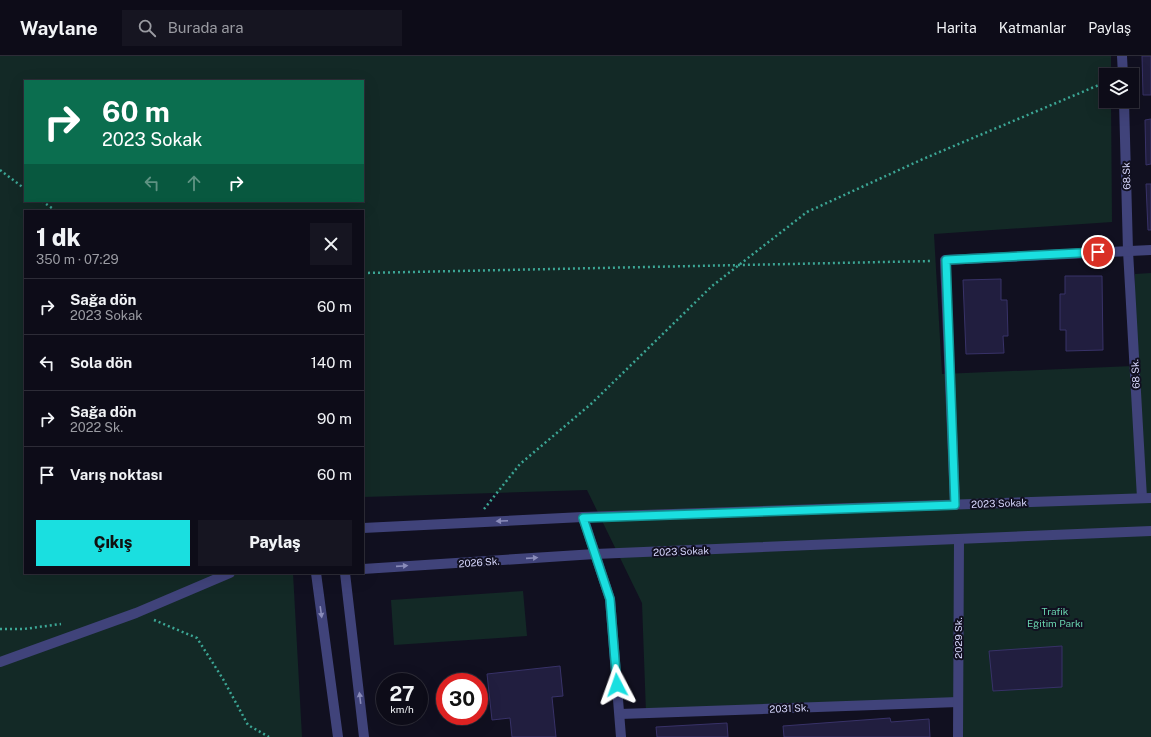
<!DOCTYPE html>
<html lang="tr">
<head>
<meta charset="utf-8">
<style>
  :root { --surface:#0d0c18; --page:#161521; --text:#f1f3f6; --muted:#9a9ba2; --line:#2d2c37; --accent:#1adfe0 }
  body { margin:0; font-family:"Public Sans",sans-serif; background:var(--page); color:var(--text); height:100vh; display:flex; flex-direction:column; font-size:15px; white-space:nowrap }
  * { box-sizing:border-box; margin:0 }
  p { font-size:13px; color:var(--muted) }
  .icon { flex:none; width:22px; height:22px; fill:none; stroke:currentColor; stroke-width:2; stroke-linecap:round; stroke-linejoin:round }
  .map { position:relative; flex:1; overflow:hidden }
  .drawer { position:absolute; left:24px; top:154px; width:340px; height:364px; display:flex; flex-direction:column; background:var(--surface); border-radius:0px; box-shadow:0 4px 16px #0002,0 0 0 1px var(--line) }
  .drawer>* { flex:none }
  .guide { position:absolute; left:24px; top:24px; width:340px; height:122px; border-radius:0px; box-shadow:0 4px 16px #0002,0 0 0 1px var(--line); background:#0b6e4f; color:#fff; overflow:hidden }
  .fabs { position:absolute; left:1099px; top:12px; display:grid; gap:8px }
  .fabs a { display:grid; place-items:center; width:40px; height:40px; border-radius:0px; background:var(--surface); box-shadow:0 4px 16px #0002,0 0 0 1px var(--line); font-size:20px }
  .speed { position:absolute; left:376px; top:617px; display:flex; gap:8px; font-size:20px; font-weight:700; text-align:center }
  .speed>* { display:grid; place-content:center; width:52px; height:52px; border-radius:50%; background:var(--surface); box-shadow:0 4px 16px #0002,0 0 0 1px var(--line); line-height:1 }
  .speed small { font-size:10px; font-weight:400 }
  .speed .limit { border:6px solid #d22; background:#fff; color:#111 }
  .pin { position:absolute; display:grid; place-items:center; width:34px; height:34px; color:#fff; margin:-17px; border:2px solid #fff; border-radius:50%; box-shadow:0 1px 4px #0007 }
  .me { position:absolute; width:44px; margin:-22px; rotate:356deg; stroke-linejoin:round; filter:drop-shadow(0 0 3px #0008) }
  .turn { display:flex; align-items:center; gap:14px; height:84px; padding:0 12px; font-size:18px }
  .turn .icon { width:52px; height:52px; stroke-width:2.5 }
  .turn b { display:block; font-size:28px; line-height:34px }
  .lanes { display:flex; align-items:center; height:38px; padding:0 12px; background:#0003; justify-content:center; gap:20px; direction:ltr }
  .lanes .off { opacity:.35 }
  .round { display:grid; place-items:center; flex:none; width:42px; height:42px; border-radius:0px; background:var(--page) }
  .head { display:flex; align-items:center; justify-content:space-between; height:68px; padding:0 12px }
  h1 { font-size:24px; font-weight:800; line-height:30px }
  .action { display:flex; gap:8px; margin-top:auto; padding:8px 12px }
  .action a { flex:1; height:46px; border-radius:0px; background:var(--accent); color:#111; font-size:16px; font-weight:800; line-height:46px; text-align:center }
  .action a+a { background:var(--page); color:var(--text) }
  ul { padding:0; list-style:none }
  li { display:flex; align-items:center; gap:12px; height:56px; padding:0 12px; border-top:1px solid var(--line) }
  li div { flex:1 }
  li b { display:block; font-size:15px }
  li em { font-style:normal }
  header { display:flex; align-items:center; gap:24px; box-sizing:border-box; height:56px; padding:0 20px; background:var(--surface); border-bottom:1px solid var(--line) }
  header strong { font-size:19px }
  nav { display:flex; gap:22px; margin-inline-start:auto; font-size:14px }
  .search { width:280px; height:36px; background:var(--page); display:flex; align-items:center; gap:10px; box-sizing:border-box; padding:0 14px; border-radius:0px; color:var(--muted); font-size:15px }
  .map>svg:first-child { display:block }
  .green { fill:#132926; fill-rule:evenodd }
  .building { fill:#211e3f; stroke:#383268 }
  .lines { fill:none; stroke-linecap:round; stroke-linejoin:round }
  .path { stroke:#3ca695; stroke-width:2.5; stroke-dasharray:2 3; stroke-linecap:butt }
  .minor { stroke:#40437a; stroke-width:10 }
  .oneway { fill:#8a8cba }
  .route-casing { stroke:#119192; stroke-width:10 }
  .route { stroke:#1adfe0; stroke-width:7 }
  .labels { text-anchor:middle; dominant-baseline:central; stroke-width:4; stroke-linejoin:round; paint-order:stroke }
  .street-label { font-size:10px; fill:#d4d4fa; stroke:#111020 }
  .park-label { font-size:10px; fill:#68d1ad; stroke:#111020 }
</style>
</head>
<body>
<header>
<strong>Waylane</strong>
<div class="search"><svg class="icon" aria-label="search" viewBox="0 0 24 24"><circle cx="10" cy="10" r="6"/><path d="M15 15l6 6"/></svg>Burada ara</div>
<nav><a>Harita</a><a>Katmanlar</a><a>Paylaş</a></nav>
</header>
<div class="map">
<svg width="1151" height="681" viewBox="0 0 1151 681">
  <rect width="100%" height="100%" fill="#111020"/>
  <g class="green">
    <path d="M0,0H1111V19H1106V45H1111L1112,166L934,178L942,318L1133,310L1135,218L1151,217V681H958V646L646,657L642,547L587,434L363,441V155H25V517H293L302,681H0ZM25,25H363V145H25Z"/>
    <polygon points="523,535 527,580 394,589 391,544"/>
  </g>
  <g class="building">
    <polygon points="1142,0 1151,0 1151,39 1143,39"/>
    <polygon points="1151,63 1151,108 1146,109 1145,64"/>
    <polygon points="1146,128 1151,128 1151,174 1148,174"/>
    <polygon points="1065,220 1102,220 1103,294 1066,295 1066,274 1060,274 1060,238 1065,238"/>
    <polygon points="1001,223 1001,244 1007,244 1008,280 1003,280 1004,297 966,298 963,224"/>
    <polygon points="1062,590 1062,631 993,635 989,595"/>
    <polygon points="560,610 563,640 552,641 556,681 512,681 510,662 492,664 487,618"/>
    <polygon points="890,662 891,666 929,663 930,681 784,681 783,670"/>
    <polygon points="727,667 728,681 657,681 656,671"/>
  </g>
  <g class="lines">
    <g class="path">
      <polyline points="0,114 25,133"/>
      <polyline points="42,145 56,155"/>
      <polyline points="363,217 931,205"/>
      <polyline points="484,453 520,408 591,348 712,230 807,156 923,103 1106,26"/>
      <polyline points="154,564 197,582 223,623 248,669 269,681"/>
      <polyline points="0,573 24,573 61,568"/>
    </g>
    <g class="minor">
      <polyline points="1122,0 1123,19"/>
      <polyline points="1124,45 1128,195 1142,442"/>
      <polyline points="955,449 945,204 1151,194"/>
      <polyline points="583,461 610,543 621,681"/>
      <polyline points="363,472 583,461 1151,442"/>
      <polyline points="363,513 595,498 1151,475"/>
      <polyline points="316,517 338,681"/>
      <polyline points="345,517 364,681"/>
      <polyline points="0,606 136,557 230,517"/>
      <polyline points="620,658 958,646"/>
      <polyline points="958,681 959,483"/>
    </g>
  </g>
  <defs><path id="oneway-solid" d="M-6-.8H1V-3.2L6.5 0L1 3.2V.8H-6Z"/></defs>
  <g class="oneway">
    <use href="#oneway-solid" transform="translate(502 465) rotate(177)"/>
    <use href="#oneway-solid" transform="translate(532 502) rotate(-4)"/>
    <use href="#oneway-solid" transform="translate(402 510) rotate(-4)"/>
    <use href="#oneway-solid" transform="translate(321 556) rotate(82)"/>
    <use href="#oneway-solid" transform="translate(360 642) rotate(-97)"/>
  </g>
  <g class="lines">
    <g class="route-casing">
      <polyline id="route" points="617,629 610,543 583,462 955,449 946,204 1098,196"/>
    </g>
    <use href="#route" class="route"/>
  </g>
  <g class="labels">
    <g class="street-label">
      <text transform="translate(1126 120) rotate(-92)">68.Sk</text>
      <text transform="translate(1135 318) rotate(-93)">68 Sk.</text>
      <text transform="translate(999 447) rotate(-2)">2023 Sokak</text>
      <text transform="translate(681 495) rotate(-2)">2023 Sokak</text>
      <text transform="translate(479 506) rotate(-4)">2026 Sk.</text>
      <text transform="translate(958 582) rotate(-90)">2029 Sk.</text>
      <text transform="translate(789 652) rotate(-2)">2031 Sk.</text>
    </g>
    <g class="park-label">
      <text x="1055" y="555">Trafik<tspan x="1055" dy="12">Eğitim Parkı</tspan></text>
    </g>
  </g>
</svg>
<div class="fabs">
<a><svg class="icon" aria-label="layers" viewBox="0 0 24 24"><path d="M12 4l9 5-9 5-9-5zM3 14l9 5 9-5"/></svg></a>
</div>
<div class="speed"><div>27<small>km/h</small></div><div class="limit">30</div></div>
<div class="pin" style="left:1098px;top:196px;background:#d93025"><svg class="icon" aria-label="arrive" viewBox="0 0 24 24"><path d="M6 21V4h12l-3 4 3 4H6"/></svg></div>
<svg class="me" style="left:617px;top:629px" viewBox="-20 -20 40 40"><path d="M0-17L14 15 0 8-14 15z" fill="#1adfe0" stroke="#fff" stroke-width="4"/></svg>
<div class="guide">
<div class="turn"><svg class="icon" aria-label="right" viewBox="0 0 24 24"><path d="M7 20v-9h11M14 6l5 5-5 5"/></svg><div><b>60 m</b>2023 Sokak</div></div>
<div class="lanes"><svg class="icon off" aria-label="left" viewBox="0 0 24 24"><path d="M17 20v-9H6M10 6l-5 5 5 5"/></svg><svg class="icon off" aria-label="ahead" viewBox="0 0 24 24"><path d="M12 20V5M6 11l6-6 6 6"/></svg><svg class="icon" aria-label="right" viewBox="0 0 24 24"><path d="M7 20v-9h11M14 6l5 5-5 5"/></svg></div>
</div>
<section class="drawer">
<div class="head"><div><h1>1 dk</h1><p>350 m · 07:29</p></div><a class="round"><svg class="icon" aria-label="close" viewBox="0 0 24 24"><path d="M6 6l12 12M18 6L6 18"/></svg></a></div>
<ul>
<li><svg class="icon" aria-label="right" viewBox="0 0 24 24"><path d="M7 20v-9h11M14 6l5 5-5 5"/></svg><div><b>Sağa dön</b><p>2023 Sokak</p></div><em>60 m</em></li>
<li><svg class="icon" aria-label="left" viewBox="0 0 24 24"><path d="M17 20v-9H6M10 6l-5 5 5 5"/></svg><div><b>Sola dön</b></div><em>140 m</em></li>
<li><svg class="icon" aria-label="right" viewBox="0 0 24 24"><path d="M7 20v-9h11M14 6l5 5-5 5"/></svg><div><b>Sağa dön</b><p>2022 Sk.</p></div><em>90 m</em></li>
<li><svg class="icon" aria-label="arrive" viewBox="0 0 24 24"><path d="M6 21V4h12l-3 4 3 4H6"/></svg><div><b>Varış noktası</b></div><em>60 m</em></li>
</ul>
<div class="action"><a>Çıkış</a><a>Paylaş</a></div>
</section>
</div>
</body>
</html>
